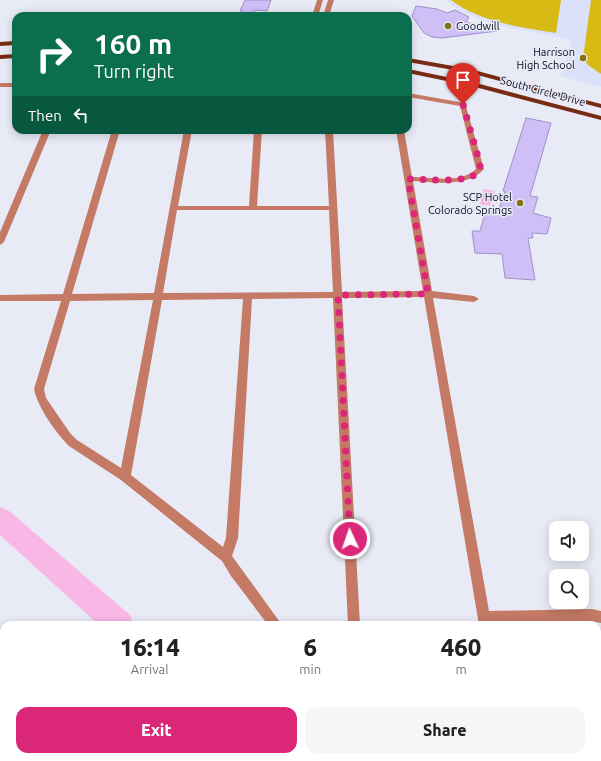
<!DOCTYPE html>
<html lang="en">
<head>
<meta charset="utf-8">
<style>
  :root { --surface:#fff; --page:#f6f6f6; --text:#222; --muted:#767676; --accent:#db2777 }
  body { margin:0; font-family:Ubuntu,sans-serif; background:var(--page); color:var(--text); height:100vh; display:flex; flex-direction:column; font-size:15px; white-space:nowrap }
  * { box-sizing:border-box; margin:0 }
  p { font-size:13px; color:var(--muted) }
  .icon { flex:none; width:22px; height:22px; fill:none; stroke:currentColor; stroke-width:2; stroke-linecap:round; stroke-linejoin:round }
  .map { position:relative; flex:1; overflow:hidden }
  .sheet { position:absolute; left:0px; top:621px; width:601px; height:140px; display:flex; flex-direction:column; background:var(--surface); border-radius:12px 12px 0 0; box-shadow:0 2px 10px #0003 }
  .sheet>* { flex:none }
  .guide { position:absolute; left:12px; top:12px; width:400px; height:122px; border-radius:12px; box-shadow:0 2px 10px #0003; background:#0b6e4f; color:#fff; overflow:hidden }
  .controls { position:absolute; left:549px; top:521px; display:grid; gap:8px }
  .controls a { display:grid; place-items:center; width:40px; height:40px; border-radius:8px; background:var(--surface); box-shadow:0 2px 10px #0003; font-size:20px }
  .pin { position:absolute; display:grid; place-items:center; width:34px; height:34px; color:#fff; margin:-41px -17px; border-radius:50% 50% 50% 0; rotate:-45deg; box-shadow:0 0 4px #0007 }
  .pin .icon { rotate:45deg }
  .me { position:absolute; width:44px; margin:-22px; rotate:357deg; stroke-linejoin:round; filter:drop-shadow(0 0 3px #0008) }
  .turn { display:flex; align-items:center; gap:14px; height:84px; padding:0 16px; font-size:18px }
  .turn .icon { width:52px; height:52px; stroke-width:2.5 }
  .turn b { display:block; font-size:28px; line-height:34px }
  .then { display:flex; align-items:center; height:38px; padding:0 16px; background:#0003; gap:8px; font-size:15px }
  .eta { display:flex; justify-content:space-evenly; align-items:center; height:68px; text-align:center }
  .eta b { font-size:24px; font-weight:800; line-height:28px }
  .button { display:flex; gap:8px; margin-top:auto; padding:8px 16px }
  .button a { flex:1; height:46px; border-radius:12px; background:var(--accent); color:#fff; font-size:16px; font-weight:800; line-height:46px; text-align:center }
  .button a+a { background:var(--page); color:var(--text) }
  .map>svg:first-child { display:block }
  .built { fill:#dce1fb }
  .green { fill:#d8ba14 }
  .water { fill:#f9b7e6 }
  .lines { fill:none; stroke-linecap:round; stroke-linejoin:round }
  .river { fill:#f9b7e6; fill-rule:evenodd }
  .building { fill:#cebff7; stroke:#a090c6 }
  .minor { fill:#c47a64; fill-rule:evenodd }
  .major { fill:#782b13; fill-rule:evenodd }
  .route { stroke:#db2777; stroke-width:7; stroke-dasharray:0 12.6 }
  .poi-dot { fill:#847213; stroke:#e8eaf6; stroke-width:1.5 }
  .labels { text-anchor:middle; dominant-baseline:central; stroke-width:3; stroke-linejoin:round; paint-order:stroke }
  .far-poi-label { font-size:11px; fill:#08091c; stroke:#e8eaf6; text-anchor:end }
  .far-street-label { font-size:11px; fill:#08091c; stroke:#e8eaf6 }
</style>
</head>
<body>
<div class="map">
<svg width="601" height="761" viewBox="0 0 601 761">
  <rect width="100%" height="100%" fill="#e8eaf6"/>
  <g class="built">
    <polygon points="445,0 601,0 601,87 560,76 572,40 507,27 478,18 462,12"/>
    <polygon points="0,676 4,686 4,757 35,757 37,761 0,761"/>
  </g>
  <g class="green">
    <path d="M451,0H561L556,33C523,28 477,21 451,0Z"/>
    <polygon points="591,0 601,0 601,74 588,65 583,58"/>
  </g>
  <polygon class="water" points="484,189 495,191 490,206 480,204"/>
  <g class="lines">
    <g class="river">
      <polygon points="0,507 9,511 130,615 134,625 99,625 0,535"/>
      <polygon points="199,757 231,757 233,761 201,761"/>
    </g>
  </g>
  <g class="building">
    <polygon points="245,0 271,0 267,11 255,10 253,15 241,14 243,11 240,11"/>
    <polygon points="416,6 437,9 447,13 455,10 469,17 466,22 497,31 442,38 432,37 424,33 412,16"/>
    <polygon points="526,118 551,123 530,196 538,197 533,213 551,218 547,234 532,233 533,238 528,238 535,280 505,278 502,254 475,253 472,231 480,231 486,210 498,212 505,191 503,191"/>
  </g>
  <g class="lines">
    <g class="minor">
      <polygon points="317,0 323,0 318,16 312,16"/>
      <polygon points="328,0 334,0 329,16 323,16"/>
      <rect x="0" y="83" width="16" height="4"/>
      <path d="M408,93L465,103L484,169C468,188 434,182 413,181L432,291L474,296L479,299L474,302L433,298L489,611L592,609L601,611V623L592,621L491,623V625H479L424,297L342,298L360,625H348L333,298L252,299L238,538L232,556L282,625H268L231,576L222,561L121,480L69,446C56,433 38,408 34,389L61,301H0V295L63,294L112,130H120L72,294L154,293L184,130H192L178,206H249L254,130H262L257,206H329L325,130H333L342,292L423,291L396,130H404L412,177C431,177 461,184 476,169L460,106L408,97ZM177,210H329L333,292L163,293ZM243,299L226,538L223,547L131,475L162,300ZM153,300L121,468L77,440L70,433L46,398L44,389L70,301Z"/>
      <polygon points="43,130 51,130 4,242 0,245 0,232"/>
      <polygon points="372,757 389,757 390,761 373,761"/>
      <rect x="502" y="757" width="14" height="4"/>
    </g>
    <g class="major">
      <polygon points="16,41 16,45 0,46 0,42"/>
      <polygon points="16,54 16,58 0,59 0,55"/>
      <polygon points="408,58 470,69 601,104 601,108 470,73 408,62"/>
      <polygon points="408,69 476,83 601,116 601,120 475,87 408,73"/>
    </g>
  </g>
  <g class="lines">
    <path class="route" d="M350,539L338,295L428,294L408,179C424,179 466,184 477,173C480,171 480,167 480,164L463,104"/>
  </g>
  <g class="poi-dot">
    <circle cx="448" cy="26" r="4"/>
    <circle cx="583" cy="58" r="4"/>
    <circle cx="520" cy="203" r="4"/>
  </g>
  <g class="labels">
    <g class="far-poi-label">
      <text x="456" y="26" text-anchor="start">Goodwill</text>
      <text x="575" y="52">Harrison<tspan x="575" dy="13">High School</tspan></text>
      <text x="512" y="197">SCP Hotel<tspan x="512" dy="13">Colorado Springs</tspan></text>
    </g>
    <g class="far-street-label">
      <text transform="translate(543 91) rotate(15)">South Circle Drive</text>
    </g>
  </g>
</svg>
<div class="controls">
<a><svg class="icon" aria-label="sound" viewBox="0 0 24 24"><path d="M4 9h4l5-4v14l-5-4H4zM17 9q2 3 0 6"/></svg></a>
<a><svg class="icon" aria-label="search" viewBox="0 0 24 24"><circle cx="10" cy="10" r="6"/><path d="M15 15l6 6"/></svg></a>
</div>
<div class="pin" style="left:463px;top:104px;background:#d93025"><svg class="icon" aria-label="arrive" viewBox="0 0 24 24"><path d="M6 21V4h12l-3 4 3 4H6"/></svg></div>
<svg class="me" style="left:350px;top:539px" viewBox="-20 -20 40 40"><circle r="17" fill="#db2777" stroke="#fff" stroke-width="3"/><path d="M0-11L8 9 0 5-8 9z" fill="#fff"/></svg>
<div class="guide">
<div class="turn"><svg class="icon" aria-label="right" viewBox="0 0 24 24"><path d="M7 20v-9h11M14 6l5 5-5 5"/></svg><div><b>160 m</b>Turn right</div></div>
<div class="then">Then<svg class="icon" aria-label="left" viewBox="0 0 24 24"><path d="M17 20v-9H6M10 6l-5 5 5 5"/></svg></div>
</div>
<section class="sheet">
<div class="eta">
<div><b>16:14</b><p>Arrival</p></div>
<div><b>6</b><p>min</p></div>
<div><b>460</b><p>m</p></div>
</div>
<div class="button"><a>Exit</a><a>Share</a></div>
</section>
</div>
</body>
</html>
